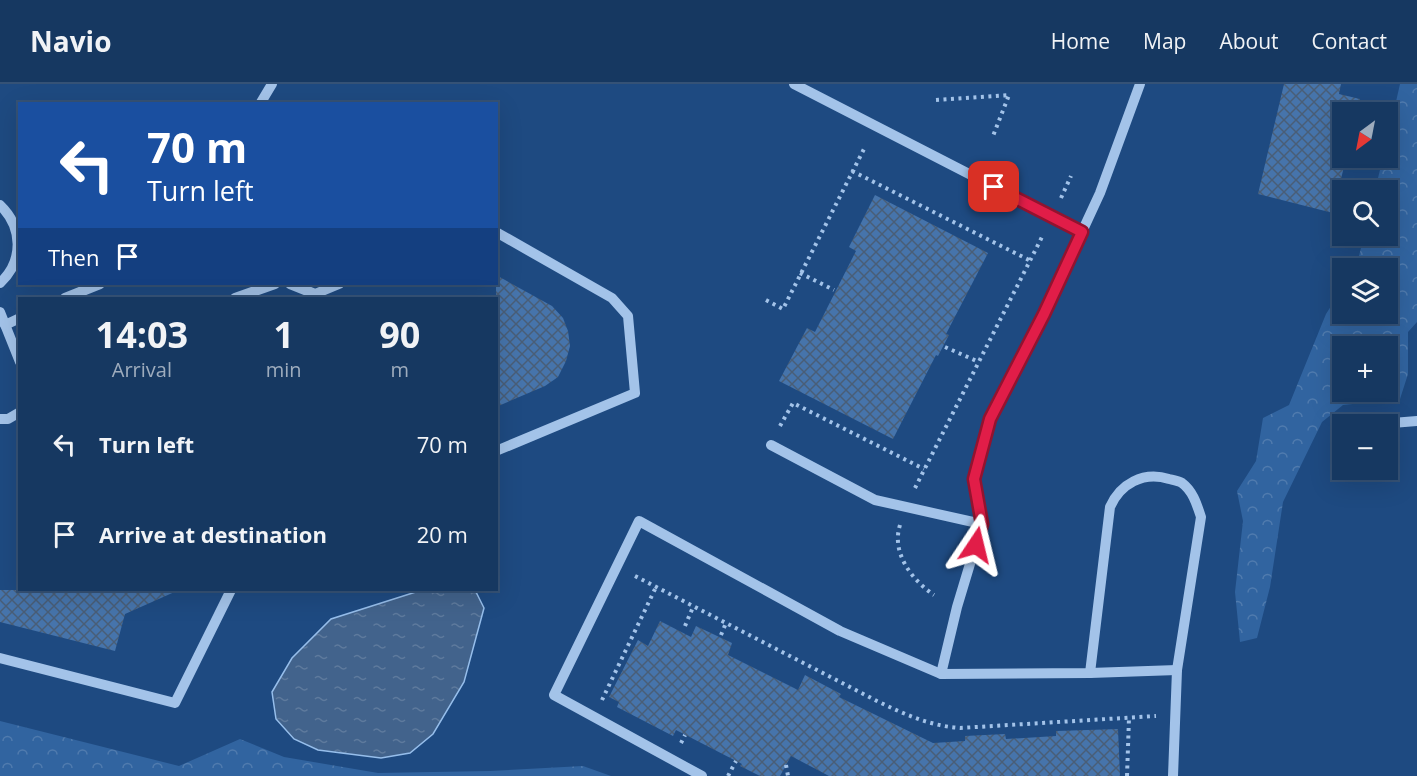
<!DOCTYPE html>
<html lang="en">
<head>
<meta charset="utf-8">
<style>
  :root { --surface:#163861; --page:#23436a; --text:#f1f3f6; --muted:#9eacbd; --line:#355276 }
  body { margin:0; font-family:"Open Sans",sans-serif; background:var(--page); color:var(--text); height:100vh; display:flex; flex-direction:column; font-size:22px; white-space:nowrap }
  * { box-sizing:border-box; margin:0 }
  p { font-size:20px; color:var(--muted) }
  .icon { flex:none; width:33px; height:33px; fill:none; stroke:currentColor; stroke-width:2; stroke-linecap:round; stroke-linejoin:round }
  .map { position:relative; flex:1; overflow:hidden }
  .details { position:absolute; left:18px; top:213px; width:480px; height:294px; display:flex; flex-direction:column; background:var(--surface); border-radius:0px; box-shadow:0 6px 24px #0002,0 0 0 2px var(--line) }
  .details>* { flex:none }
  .guide { position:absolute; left:18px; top:18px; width:480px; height:183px; border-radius:0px; box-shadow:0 6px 24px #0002,0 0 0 2px var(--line); background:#1a4fa0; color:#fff; overflow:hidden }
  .needle { width:39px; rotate:212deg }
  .controls { position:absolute; left:1332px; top:18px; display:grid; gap:12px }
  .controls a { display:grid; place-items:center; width:66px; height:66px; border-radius:0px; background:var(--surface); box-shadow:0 6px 24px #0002,0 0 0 2px var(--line); font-size:30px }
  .pin { position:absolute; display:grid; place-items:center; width:51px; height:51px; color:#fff; margin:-26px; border-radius:12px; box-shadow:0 3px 9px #0006 }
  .me { position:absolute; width:66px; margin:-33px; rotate:10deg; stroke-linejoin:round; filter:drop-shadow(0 0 4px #0008) }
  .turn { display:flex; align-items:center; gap:21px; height:126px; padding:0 30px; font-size:27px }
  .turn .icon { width:78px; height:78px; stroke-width:2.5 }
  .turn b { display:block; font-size:42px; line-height:51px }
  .then { display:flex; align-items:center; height:57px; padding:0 30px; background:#0003; gap:12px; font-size:22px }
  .eta { display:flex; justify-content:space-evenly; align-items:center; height:102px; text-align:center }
  .eta b { font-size:36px; font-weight:700; line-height:42px }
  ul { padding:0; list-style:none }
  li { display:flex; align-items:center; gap:18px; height:90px; padding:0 30px }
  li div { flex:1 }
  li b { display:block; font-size:22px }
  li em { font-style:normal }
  header { display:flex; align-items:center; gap:36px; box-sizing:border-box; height:84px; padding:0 30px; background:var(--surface); border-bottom:2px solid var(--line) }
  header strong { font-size:28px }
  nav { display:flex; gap:33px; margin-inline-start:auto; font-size:21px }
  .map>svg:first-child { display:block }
  .forest { fill:url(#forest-crowns); fill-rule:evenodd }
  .water { fill:url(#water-ripples); stroke:#96beeb; stroke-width:1.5 }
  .building { fill:url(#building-cross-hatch) }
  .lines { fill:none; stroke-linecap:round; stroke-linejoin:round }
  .path { stroke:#a3c3e9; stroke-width:4; stroke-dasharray:3 4.5; stroke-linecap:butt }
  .minor { stroke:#a3c3e9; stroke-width:10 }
  .route-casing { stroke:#92132f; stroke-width:15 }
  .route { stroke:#e11d48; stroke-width:10 }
</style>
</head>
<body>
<header>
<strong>Navio</strong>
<nav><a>Home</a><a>Map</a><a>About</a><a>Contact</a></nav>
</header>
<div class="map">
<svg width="1417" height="692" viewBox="0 0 1417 692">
  <defs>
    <pattern id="forest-crowns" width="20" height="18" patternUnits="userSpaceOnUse" patternTransform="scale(1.5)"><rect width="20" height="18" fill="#3164a0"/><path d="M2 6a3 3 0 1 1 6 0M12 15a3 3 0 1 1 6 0" fill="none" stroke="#507bae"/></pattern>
    <pattern id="water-ripples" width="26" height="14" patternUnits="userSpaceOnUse" patternTransform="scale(1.5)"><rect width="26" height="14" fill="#42638c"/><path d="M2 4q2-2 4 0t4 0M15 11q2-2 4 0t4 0" fill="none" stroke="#5e7a9d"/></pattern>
    <pattern id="building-cross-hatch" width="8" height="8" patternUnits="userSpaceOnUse" patternTransform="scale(1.5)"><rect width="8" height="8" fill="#4674ab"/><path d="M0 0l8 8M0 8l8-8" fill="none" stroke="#495e77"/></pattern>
  </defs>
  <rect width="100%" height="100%" fill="#1e4a81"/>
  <g class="forest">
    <path d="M1400,0H1417V238L1408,248V290L1400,315L1343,321L1322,338L1283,418L1270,503L1257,554L1240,558L1235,508L1243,437L1237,407L1256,377L1263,334L1289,321L1326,230L1342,205V230H1388V184H1356L1364,152H1388V106H1375L1383,74H1388V53ZM1342,262H1388V308H1342Z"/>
    <polygon points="0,637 179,682 240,655 284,673 378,689 490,687 583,682 611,692 0,692"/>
  </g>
  <polygon class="water" points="422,506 475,506 484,524 464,598 433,650 410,669 381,674 318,666 294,655 276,635 272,608 292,574 331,535"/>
  <g class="building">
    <polygon points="1284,0 1341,0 1339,10 1360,15 1357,28 1342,28 1342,74 1346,74 1333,129 1258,110"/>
    <polygon points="875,111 988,169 946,250 949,251 938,272 936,271 893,355 779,297 807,244 815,248 856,167 849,163"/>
    <polygon points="496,191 552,222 563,234 568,247 570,262 566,277 558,293 545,302 496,323"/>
    <polygon points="0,506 179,506 125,530 115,567 0,538"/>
    <polygon points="660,537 691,553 696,542 732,559 728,571 798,606 805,591 841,610 839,613 933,659 965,657 965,652 1005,650 1006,655 1056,652 1056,647 1118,645 1120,692 829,692 791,672 780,692 760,692 740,682 742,680 676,646 673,652 617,623 619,618 609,613 638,556 648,562"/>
  </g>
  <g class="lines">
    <g class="path">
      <polyline points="936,16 1009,11 993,52"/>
      <polyline points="852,87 1031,177"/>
      <polyline points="1061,114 1071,92"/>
      <polyline points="800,189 834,206"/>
      <polyline points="766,216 783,225 865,63"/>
      <polyline points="945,263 979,278"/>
      <polyline points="780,342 793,319 924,385"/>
      <polyline points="915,404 1043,151"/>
      <path d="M900,441C891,469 912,496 934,511"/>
      <path d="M635,492L877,617C904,630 930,642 960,644L1156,632"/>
      <polyline points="685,542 693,523"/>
      <polyline points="721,551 726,539"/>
      <polyline points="602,616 656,503"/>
      <polyline points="681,659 685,651"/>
      <polyline points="786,681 788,692"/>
      <polyline points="728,692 736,677"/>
      <polyline points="1127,692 1129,634"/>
    </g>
    <g class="minor">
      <polyline points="794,0 1082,148"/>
      <polyline points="260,20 272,0"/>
      <path d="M0,121C23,143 24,177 0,199"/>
      <polyline points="496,148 612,214 628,232 635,309 496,367"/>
      <polyline points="290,200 315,210 339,200"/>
      <polyline points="65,214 100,200"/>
      <polyline points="235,214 275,200"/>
      <polyline points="0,228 20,278"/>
      <polyline points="5,241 20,234"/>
      <polyline points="0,335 8,335 20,328"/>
      <polyline points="1380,340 1417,337"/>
      <polyline points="1340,344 1342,344"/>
      <polyline points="771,361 875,416 982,440"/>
      <polyline points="0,574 175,619 231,506"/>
      <path d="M1090,589L1110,423C1120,400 1143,387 1169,395C1173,396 1179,397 1182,399C1193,407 1197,421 1201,433L1177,586L1173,692"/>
      <polyline points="941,590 957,523 982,440 974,395 990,335 1044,230 1100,109 1140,0"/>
      <polyline points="702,692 554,611 639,437 840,547 941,590 1090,589 1177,586"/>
    </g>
  </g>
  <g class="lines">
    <g class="route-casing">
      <polyline id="route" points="976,461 982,440 974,395 990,335 1044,230 1082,148 994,103"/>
    </g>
    <use href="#route" class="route"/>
  </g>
</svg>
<div class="controls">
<a><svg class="needle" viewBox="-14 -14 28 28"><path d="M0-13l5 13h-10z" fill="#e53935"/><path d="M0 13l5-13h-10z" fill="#9eacbd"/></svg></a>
<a><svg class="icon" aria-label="search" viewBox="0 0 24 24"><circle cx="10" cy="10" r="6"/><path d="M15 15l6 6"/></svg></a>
<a><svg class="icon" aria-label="layers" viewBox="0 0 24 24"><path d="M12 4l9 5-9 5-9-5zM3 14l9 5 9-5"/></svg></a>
<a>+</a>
<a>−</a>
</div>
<div class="pin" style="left:994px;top:103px;background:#d93025"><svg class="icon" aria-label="arrive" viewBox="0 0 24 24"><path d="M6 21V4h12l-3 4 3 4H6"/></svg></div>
<svg class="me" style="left:976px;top:461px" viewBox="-20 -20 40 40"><path d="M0-17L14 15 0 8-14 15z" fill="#e11d48" stroke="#fff" stroke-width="4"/></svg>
<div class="guide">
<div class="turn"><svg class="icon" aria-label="left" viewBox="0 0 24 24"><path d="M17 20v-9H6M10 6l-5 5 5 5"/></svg><div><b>70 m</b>Turn left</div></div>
<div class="then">Then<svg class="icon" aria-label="arrive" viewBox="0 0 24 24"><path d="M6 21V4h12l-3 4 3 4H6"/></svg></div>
</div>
<section class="details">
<div class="eta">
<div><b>14:03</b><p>Arrival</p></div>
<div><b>1</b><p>min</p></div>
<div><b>90</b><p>m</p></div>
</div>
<ul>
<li><svg class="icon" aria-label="left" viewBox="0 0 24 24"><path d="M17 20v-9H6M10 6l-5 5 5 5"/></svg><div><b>Turn left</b></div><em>70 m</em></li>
<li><svg class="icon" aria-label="arrive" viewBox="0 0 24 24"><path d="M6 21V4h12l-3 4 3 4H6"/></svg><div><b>Arrive at destination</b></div><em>20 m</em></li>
</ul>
</section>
</div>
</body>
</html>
